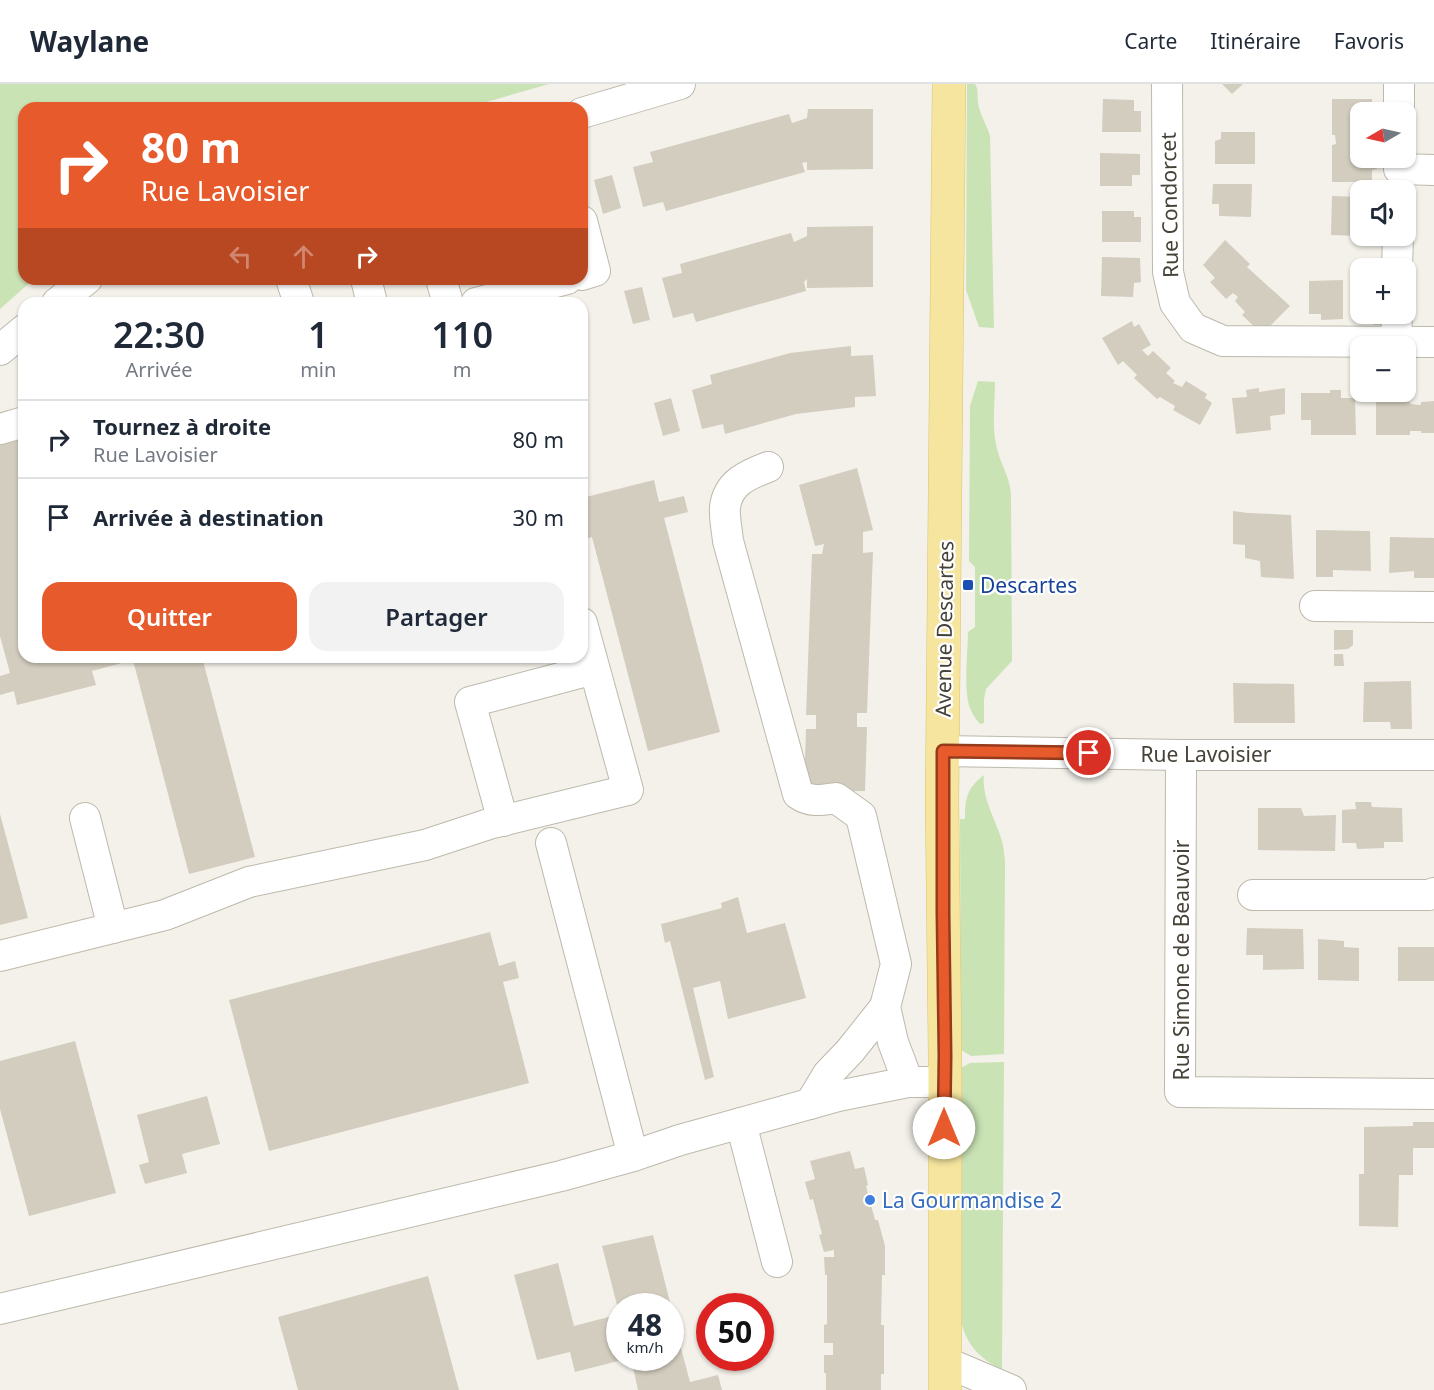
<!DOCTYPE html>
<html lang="fr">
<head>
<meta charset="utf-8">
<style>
  :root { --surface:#fff; --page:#f2f2f3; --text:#1f2937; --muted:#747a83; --line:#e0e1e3; --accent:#e75a2b }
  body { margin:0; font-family:"Noto Sans",sans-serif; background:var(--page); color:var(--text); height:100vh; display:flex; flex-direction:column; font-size:22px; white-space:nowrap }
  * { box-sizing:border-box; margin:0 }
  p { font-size:20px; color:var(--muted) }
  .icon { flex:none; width:33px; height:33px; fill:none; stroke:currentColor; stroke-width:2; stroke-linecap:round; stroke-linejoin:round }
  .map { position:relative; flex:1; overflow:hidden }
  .side { position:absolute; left:18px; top:213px; width:570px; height:366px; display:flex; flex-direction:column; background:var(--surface); border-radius:18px; box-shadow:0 2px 4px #0004 }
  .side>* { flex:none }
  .guide { position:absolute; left:18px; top:18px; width:570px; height:183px; border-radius:18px; box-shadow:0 2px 4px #0004; background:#e75a2b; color:#fff; overflow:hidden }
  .needle { width:39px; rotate:261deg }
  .controls { position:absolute; left:1350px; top:18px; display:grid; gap:12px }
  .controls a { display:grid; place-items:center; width:66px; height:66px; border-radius:12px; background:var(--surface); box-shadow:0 2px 4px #0004; font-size:30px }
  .speed { position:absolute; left:606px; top:1209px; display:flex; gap:12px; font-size:30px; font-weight:700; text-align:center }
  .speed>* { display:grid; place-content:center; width:78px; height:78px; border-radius:50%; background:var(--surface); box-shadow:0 2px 4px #0004; line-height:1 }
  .speed small { font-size:15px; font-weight:400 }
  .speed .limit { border:9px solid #d22; background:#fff; color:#111 }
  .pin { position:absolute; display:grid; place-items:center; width:51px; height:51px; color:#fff; margin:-26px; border:3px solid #fff; border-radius:50%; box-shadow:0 2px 6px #0007 }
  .me { position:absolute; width:66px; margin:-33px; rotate:0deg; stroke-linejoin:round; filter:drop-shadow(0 0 4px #0008) }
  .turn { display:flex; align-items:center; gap:21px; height:126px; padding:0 24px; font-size:27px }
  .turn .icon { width:78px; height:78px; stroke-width:2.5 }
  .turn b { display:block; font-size:42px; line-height:51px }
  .lanes { display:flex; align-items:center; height:57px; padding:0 24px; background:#0003; justify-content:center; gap:30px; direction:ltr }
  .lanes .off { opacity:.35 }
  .eta { display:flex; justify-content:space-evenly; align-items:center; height:102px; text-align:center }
  .eta b { font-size:36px; font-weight:600; line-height:42px }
  .action { display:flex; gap:12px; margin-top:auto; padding:12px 24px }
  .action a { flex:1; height:69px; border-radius:18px; background:var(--accent); color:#fff; font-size:24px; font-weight:600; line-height:69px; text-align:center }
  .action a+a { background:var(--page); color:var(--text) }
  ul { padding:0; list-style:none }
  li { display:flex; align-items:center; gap:18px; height:78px; padding:0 24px; border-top:2px solid var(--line) }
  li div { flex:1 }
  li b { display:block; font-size:22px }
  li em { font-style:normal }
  header { display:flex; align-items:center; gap:36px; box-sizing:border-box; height:84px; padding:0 30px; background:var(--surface); border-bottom:2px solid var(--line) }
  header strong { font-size:28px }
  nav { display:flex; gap:33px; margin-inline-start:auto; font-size:21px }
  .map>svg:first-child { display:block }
  .green { fill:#cae3b5 }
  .building { fill:#d3cdbf }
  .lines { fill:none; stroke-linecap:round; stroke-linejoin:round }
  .minor-casing { stroke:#bdb9ac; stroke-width:32 }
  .major-casing { stroke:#d9c470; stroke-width:34 }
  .minor { stroke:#fff; stroke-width:30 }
  .major { stroke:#f5e59f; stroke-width:33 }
  .route-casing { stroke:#963a1c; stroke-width:15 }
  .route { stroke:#e75a2b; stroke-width:10 }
  .transit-dot { fill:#1a4fb4; stroke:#fff; stroke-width:2 }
  .shop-dot { fill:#3f7fe0; stroke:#fff; stroke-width:2 }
  .labels { text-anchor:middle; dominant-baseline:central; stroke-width:4.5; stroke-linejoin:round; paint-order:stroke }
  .street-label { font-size:21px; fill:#464238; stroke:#fff }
  .transit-label { font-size:21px; fill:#164399; stroke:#fff; text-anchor:start }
  .shop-label { font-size:21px; fill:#366cbe; stroke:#fff; text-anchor:start }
</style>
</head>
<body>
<header>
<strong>Waylane</strong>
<nav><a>Carte</a><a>Itinéraire</a><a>Favoris</a></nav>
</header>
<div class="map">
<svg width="1434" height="1306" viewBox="0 0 1434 1306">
  <rect width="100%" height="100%" fill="#f3f1e9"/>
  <g class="green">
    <polygon points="0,0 549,0 466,24 24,24 24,195 34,195 0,225"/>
    <path d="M967,0H975C979,6 977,11 978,19C980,31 987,41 990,52L994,244L979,243L966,206Z"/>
    <path d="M978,297L995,298C995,317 992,342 996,360C999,378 1010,392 1011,411L1012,577L986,605L984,615V639L980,640C976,635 972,630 970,624C963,606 968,568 968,548L975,543V483L969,477L970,322Z"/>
    <path d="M984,691C981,713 996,736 1002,757C1004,764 1004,771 1005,777L1004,970L971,972L961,966L960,735H965C965,714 967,704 984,691Z"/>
    <path d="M1004,978L1002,1285C980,1276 965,1259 961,1236L959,985L970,979Z"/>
  </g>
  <g class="building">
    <polygon points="1222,0 1243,0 1232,10"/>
    <polygon points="1103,15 1134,16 1134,27 1141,27 1141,48 1102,48"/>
    <polygon points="1332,15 1372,15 1372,28 1360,28 1360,74 1377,74 1377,85 1372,86 1372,98 1332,98 1332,61 1336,60 1335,51 1332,51"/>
    <polygon points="808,25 873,25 873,85 807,86 807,78 802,79 805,88 666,127 663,118 643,123 633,83 653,78 650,68 789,30 792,39 807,34"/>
    <polygon points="1221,48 1255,48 1255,80 1215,80 1215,57 1221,55"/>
    <polygon points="1100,69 1140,70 1140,91 1132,91 1132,102 1100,102"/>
    <polygon points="612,91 621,124 603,130 594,96"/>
    <polygon points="1213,100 1252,100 1251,133 1219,132 1219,120 1212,120"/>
    <polygon points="1332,112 1360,113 1360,152 1331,151"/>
    <polygon points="1102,127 1134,127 1134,133 1141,133 1141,158 1102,158"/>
    <polygon points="873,142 873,203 807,204 807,195 804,198 806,207 696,238 693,229 673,234 662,194 682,189 680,180 791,149 794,158 807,152 807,143"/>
    <polygon points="1225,156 1250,180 1247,183 1290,222 1262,250 1242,231 1245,228 1235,217 1238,213 1233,209 1226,215 1210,198 1215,194 1203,181"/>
    <polygon points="1102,173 1140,174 1141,198 1134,199 1133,213 1101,212"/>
    <polygon points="1343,196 1343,235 1321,236 1321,230 1309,230 1309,197"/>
    <polygon points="642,203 650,236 633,240 624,207"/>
    <polygon points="1361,230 1394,230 1383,241 1373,241 1373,238 1361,238"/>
    <polygon points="1132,237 1134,243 1139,240 1151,261 1142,266 1148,272 1153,267 1171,284 1166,289 1175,297 1173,299 1182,303 1186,297 1207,310 1205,314 1212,319 1200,341 1173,326 1175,322 1160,313 1157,315 1134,294 1137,291 1123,277 1118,281 1102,254"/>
    <polygon points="851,262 851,272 873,271 876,312 855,313 855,323 796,330 725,350 723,340 702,345 692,306 712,300 710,291 790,269"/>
    <polygon points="1259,304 1259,308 1285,304 1285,330 1270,332 1271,346 1236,350 1232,314 1247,313 1246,306"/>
    <polygon points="1330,306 1341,306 1341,314 1355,314 1356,351 1311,351 1311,336 1301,336 1301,309 1330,309"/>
    <polygon points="1376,311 1398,311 1398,318 1410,318 1410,320 1421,321 1421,318 1434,317 1434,349 1421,349 1421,347 1410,347 1410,351 1376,351"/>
    <polygon points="671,314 680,347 663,352 654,319"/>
    <polygon points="24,354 24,573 202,573 255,773 189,790 133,576 92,587 96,601 17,621 14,607 0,611 0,592 10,589 0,552 0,360"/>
    <polygon points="857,384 873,446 863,448 863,469 873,468 867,629 857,629 857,643 867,643 865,707 804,708 806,645 816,645 816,631 806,631 812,470 822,470 824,460 815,462 799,401"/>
    <polygon points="654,396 659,418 684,412 688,428 664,434 720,648 648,667 592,453 582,456 582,438 587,437 582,414"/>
    <polygon points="1233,427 1248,429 1291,431 1294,495 1261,493 1260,477 1245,474 1245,461 1233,460"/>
    <polygon points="1316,446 1370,447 1371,487 1333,486 1333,493 1316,493"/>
    <polygon points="1390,453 1434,454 1434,494 1414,494 1414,487 1389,489"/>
    <polygon points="1334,546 1353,546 1353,561 1348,565 1334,566"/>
    <polygon points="1334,570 1343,570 1344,582 1334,582"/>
    <polygon points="1411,597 1412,645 1391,645 1390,638 1363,638 1364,598"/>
    <polygon points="1233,599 1294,600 1295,639 1234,639"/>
    <polygon points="1355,718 1371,718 1372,723 1402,724 1403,758 1384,758 1384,764 1357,765 1356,759 1342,759 1342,726 1356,725"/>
    <polygon points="1258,724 1301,724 1304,732 1336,731 1335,767 1258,766"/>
    <polygon points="0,730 28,834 0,841"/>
    <polygon points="738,813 747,849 785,839 806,914 728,935 720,897 693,904 714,993 705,996 670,857 665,859 661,840 722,824 721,819"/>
    <polygon points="1247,844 1303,845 1304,885 1263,886 1263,871 1246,871"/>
    <polygon points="490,848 499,882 515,877 519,894 503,898 529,999 269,1067 229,916"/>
    <polygon points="1318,855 1344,857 1344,863 1359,864 1359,897 1318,896"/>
    <rect x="1398" y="863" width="36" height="34"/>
    <polygon points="75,957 116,1109 29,1132 0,1025 0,977"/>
    <polygon points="207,1012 220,1060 182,1070 187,1089 145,1100 139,1081 149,1078 137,1031"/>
    <polygon points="1413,1038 1434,1038 1434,1064 1413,1064 1413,1091 1399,1091 1398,1143 1359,1142 1359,1090 1364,1090 1364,1043 1413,1042"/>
    <polygon points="850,1067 855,1085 864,1083 868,1101 866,1102 875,1136 878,1136 885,1162 885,1191 882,1191 881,1241 884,1241 884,1290 881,1290 881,1306 826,1306 826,1289 824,1289 824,1271 833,1271 833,1259 824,1259 824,1241 827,1240 827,1191 825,1191 824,1173 834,1173 834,1166 824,1168 819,1151 822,1150 813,1115 810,1116 805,1098 815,1095 810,1077"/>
    <polygon points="653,1151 671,1222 620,1222 619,1229 602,1162"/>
    <polygon points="558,1179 574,1242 620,1230 620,1274 630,1274 575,1288 570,1268 537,1276 514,1191"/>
    <polygon points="428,1192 459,1306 298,1306 278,1233"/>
    <polygon points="670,1223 690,1298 718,1291 722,1306 638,1306 631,1274 670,1274"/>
  </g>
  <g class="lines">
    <g class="minor-casing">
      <g id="minor">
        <polyline points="1167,0 1168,188 1175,219 1193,244 1223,257 1434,258"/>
        <polyline points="1399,28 1399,0"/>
        <polyline points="582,29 680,0"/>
        <polyline points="1399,85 1434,86"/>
        <polyline points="582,137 595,187 582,191"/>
        <polyline points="1397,184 1398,152"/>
        <polyline points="291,195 299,219"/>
        <polyline points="366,195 372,219"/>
        <polyline points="441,195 448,219"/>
        <polyline points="57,219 87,195"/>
        <polyline points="476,219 567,195"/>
        <polyline points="1396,258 1397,230"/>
        <polyline points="0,266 24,246"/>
        <polyline points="0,345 24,338"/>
        <path d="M768,383C747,391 728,399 725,423C724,433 727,446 728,457L798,710C811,719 822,716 836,714L861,732L896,880L885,923L893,958L908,998"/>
        <polyline points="1315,522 1434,523"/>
        <polyline points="943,667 1181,671 1433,671"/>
        <polyline points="1181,671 1180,1008 1434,1010"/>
        <polyline points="85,734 113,844"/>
        <polyline points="503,737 470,618 594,585"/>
        <polyline points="551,759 633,1072"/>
        <polyline points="1253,811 1429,811 1434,809"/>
        <polyline points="0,872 165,831 249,798 425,761 489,740 628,706 582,539"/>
        <polyline points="810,1020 828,990 850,967 885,923"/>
        <polyline points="741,1039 777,1178"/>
        <polyline points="0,1225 561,1092 633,1072 680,1056 838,1012 908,998 944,998"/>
        <polyline points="945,1278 1011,1306"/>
      </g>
    </g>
    <g class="major-casing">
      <polyline id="major" points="945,1306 945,972 942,717 949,0"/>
    </g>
    <use href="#minor" class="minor"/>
    <use href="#major" class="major"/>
  </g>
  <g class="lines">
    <g class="route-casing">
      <polyline id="route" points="944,1044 945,972 943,829 943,667 1089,669"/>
    </g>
    <use href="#route" class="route"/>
  </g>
  <rect class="transit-dot" x="962" y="495" width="12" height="12" rx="3"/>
  <circle class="shop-dot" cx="870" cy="1116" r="6"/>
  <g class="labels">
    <g class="street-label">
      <text transform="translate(1169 121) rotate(-91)">Rue Condorcet</text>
      <text transform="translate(944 545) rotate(-89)">Avenue Descartes</text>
      <text x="1206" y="670">Rue Lavoisier</text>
      <text transform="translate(1181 876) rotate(-90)">Rue Simone de Beauvoir</text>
    </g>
    <g class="transit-label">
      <text x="980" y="501">Descartes</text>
    </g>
    <g class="shop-label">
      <text x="882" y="1116">La Gourmandise 2</text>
    </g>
  </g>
</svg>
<div class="controls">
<a><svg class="needle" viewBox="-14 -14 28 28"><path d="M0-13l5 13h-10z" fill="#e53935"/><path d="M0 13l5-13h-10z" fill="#747a83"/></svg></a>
<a><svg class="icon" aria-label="sound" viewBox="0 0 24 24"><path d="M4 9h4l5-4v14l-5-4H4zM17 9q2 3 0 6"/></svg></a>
<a>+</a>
<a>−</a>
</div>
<div class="speed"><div>48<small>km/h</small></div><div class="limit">50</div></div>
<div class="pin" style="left:1089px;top:669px;background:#d93025"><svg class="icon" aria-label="arrive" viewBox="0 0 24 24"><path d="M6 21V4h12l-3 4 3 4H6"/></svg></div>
<svg class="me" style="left:944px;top:1044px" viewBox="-20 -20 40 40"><circle r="19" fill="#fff"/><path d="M0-13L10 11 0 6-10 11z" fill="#e75a2b"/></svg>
<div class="guide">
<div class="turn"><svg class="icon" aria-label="right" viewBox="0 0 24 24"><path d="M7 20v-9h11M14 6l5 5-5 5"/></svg><div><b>80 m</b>Rue Lavoisier</div></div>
<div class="lanes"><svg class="icon off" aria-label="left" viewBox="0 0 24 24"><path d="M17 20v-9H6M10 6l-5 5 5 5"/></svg><svg class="icon off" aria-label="ahead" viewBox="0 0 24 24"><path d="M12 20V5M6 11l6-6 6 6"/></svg><svg class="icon" aria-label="right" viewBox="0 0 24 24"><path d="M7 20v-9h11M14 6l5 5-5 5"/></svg></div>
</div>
<section class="side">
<div class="eta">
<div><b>22:30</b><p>Arrivée</p></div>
<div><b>1</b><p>min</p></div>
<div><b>110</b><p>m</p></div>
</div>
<ul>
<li><svg class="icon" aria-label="right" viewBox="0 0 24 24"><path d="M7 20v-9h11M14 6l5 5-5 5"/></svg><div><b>Tournez à droite</b><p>Rue Lavoisier</p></div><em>80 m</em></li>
<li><svg class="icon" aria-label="arrive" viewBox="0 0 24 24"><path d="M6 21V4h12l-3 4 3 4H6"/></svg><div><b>Arrivée à destination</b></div><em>30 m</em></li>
</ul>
<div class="action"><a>Quitter</a><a>Partager</a></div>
</section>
</div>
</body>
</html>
